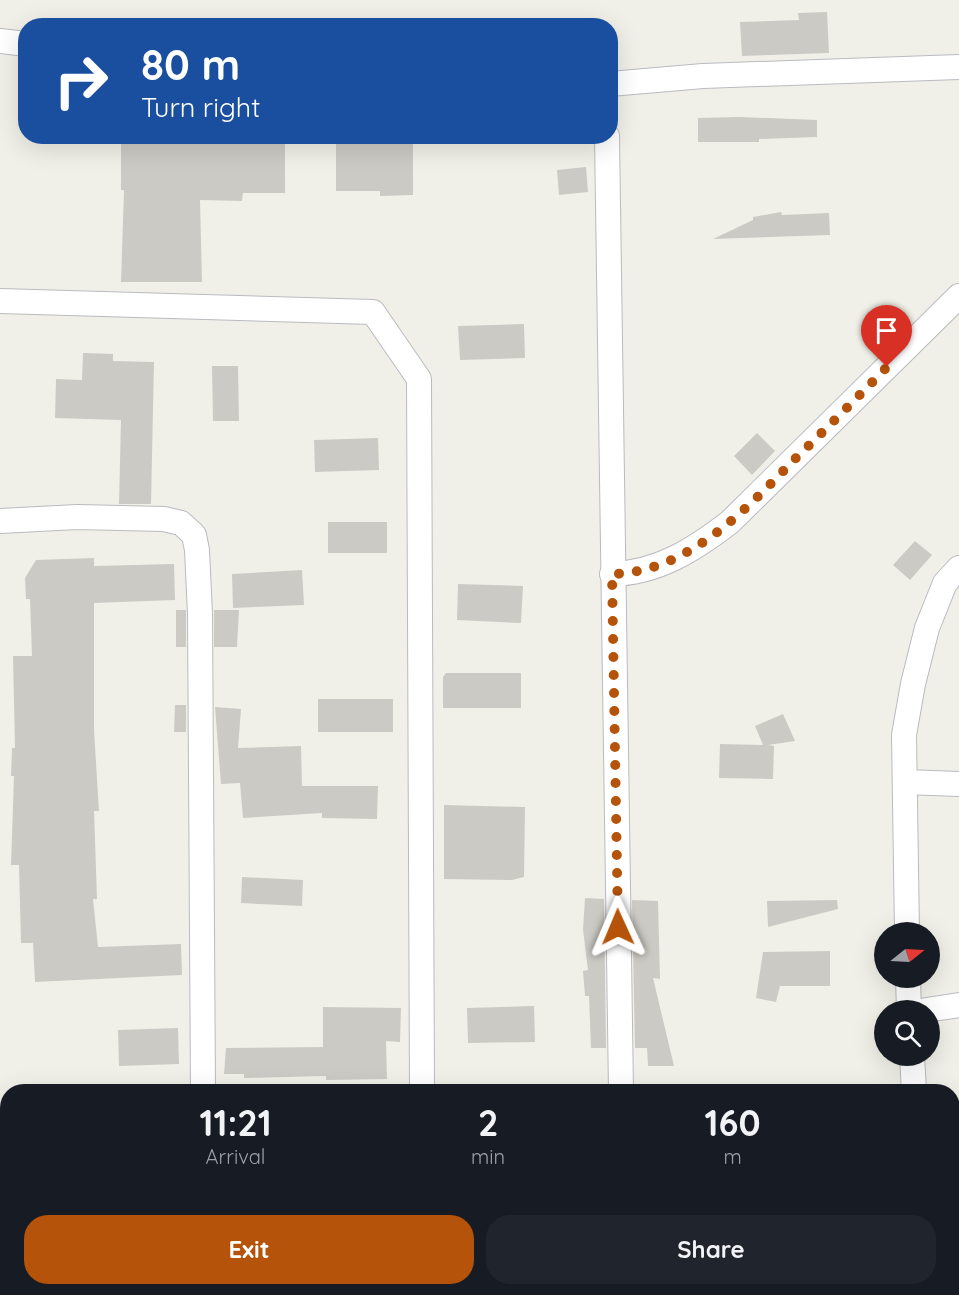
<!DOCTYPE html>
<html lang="en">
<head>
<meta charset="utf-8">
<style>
  :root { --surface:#171b24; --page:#20242c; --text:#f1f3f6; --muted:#9ea1a6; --accent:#b45309 }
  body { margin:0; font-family:Quicksand,sans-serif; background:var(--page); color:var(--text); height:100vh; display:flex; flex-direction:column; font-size:22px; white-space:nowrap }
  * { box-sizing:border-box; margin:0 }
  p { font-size:20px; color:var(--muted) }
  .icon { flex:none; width:33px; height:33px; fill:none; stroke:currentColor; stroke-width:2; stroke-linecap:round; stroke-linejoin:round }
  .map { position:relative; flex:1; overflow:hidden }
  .side { position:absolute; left:0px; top:1084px; width:960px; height:212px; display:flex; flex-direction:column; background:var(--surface); border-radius:24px 24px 0 0; box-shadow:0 6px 24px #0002 }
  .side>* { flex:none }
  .banner { position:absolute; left:18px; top:18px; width:600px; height:126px; border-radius:24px; box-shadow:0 6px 24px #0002; background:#1a4fa0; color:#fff; overflow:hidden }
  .needle { width:39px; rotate:72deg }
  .controls { position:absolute; left:874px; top:922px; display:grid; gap:12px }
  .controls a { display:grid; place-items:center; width:66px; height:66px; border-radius:50%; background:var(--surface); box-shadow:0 6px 24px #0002; font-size:30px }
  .pin { position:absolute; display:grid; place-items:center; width:51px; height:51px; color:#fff; margin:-62px -26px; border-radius:50% 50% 50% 0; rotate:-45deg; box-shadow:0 0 6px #0007 }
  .pin .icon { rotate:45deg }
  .me { position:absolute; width:66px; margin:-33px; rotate:359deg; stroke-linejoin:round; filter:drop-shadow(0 0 4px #0008) }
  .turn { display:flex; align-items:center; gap:21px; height:126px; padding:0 24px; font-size:27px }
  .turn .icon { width:78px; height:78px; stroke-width:2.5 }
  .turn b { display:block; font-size:42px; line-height:51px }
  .eta { display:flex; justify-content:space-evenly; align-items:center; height:102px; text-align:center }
  .eta b { font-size:36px; font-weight:800; line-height:42px }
  .primary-button { display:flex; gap:12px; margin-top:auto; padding:12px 24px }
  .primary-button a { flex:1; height:69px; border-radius:24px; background:var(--accent); color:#fff; font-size:24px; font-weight:800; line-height:69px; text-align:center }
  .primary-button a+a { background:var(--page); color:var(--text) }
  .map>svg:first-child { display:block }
  .building { fill:#cccac4 }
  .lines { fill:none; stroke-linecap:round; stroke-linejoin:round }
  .minor-casing { stroke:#babbc0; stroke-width:26 }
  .minor { stroke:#fff; stroke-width:24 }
  .route { stroke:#b45309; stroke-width:10; stroke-dasharray:0 18 }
</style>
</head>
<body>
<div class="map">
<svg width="959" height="1295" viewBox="0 0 959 1295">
  <rect width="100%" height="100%" fill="#f0f0e8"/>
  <g class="building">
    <polygon points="827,12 829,53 742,56 740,22 799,20 798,13"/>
    <polygon points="740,117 817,120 817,137 759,139 759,142 698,142 698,118"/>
    <polygon points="121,136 285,136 285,193 243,193 242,201 200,200 202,282 121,282 124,190 121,190"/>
    <polygon points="336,136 413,136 413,195 380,196 380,191 336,191"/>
    <polygon points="586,167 588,192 559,195 557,170"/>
    <polygon points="781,212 782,215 829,213 830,235 713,239 753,220 753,217"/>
    <polygon points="524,324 525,358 460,360 458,326"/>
    <polygon points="83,353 113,354 113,361 154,362 151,504 119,504 121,420 55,418 56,379 82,380"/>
    <polygon points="212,366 238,366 239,421 213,421"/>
    <polygon points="757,433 775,451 752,475 734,456"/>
    <polygon points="378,438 379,470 315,472 314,440"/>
    <rect x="328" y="522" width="59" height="31"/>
    <polygon points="915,541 932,555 910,580 893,565"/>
    <polygon points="94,558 94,566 174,564 175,600 94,603 94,730 99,811 94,811 97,899 93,899 98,947 181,944 182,975 35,982 33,943 21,943 19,865 11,865 14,776 11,776 12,748 15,748 13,656 32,656 30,599 26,599 25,578 36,560"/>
    <polygon points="302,570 304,605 233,608 232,574"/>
    <polygon points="458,584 523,586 521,623 457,620"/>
    <rect x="176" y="610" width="10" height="37"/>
    <polygon points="214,610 239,610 237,647 214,647"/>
    <polygon points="446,673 521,673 521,708 443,708 443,677"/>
    <rect x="318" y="699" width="75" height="33"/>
    <polygon points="175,705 186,705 186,732 174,732"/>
    <polygon points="215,707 241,709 238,748 301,746 302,786 378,786 377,819 322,818 322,813 243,818 240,783 221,784"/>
    <polygon points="783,714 795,741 768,745 774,746 773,779 719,778 720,744 763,745 755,726"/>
    <polygon points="444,805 525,807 524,877 512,880 444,879"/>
    <polygon points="242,877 303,880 302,906 241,903"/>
    <polygon points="585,898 604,899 606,1048 591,1048 589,996 585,996 583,971 588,970 583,930"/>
    <polygon points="632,900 658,901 660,979 653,978 674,1066 648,1066 647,1048 635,1048"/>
    <polygon points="837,900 838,909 768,927 767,901"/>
    <polygon points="830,951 830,986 780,986 776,1002 756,998 763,952"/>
    <polygon points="534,1006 535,1042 468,1043 467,1008"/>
    <polygon points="323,1007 401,1008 400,1042 386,1041 387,1079 326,1080 326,1076 244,1078 244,1074 224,1074 226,1048 323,1047"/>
    <polygon points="178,1028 179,1064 119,1066 118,1030"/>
  </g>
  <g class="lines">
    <g class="minor-casing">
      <g id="minor">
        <polyline points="0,41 26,44"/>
        <polyline points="610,84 703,76 959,67"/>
        <polyline points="607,136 621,1092"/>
        <polyline points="0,301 373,312 419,379 422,1092"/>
        <polyline points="0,521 77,517 164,519 181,523 194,535 197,550 200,614 203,1092"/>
        <path d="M612,574C658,573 695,549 730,522L959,296"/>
        <polyline points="905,782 959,784"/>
        <polyline points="907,933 904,735 913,684 927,628 945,583 959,568"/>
        <polyline points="908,978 909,1011"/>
        <polyline points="920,1011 959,1005"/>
        <polyline points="912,1056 914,1092"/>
        <polyline points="206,1288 206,1295"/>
        <polyline points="423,1288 424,1295"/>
        <polyline points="623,1288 623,1295"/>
        <polyline points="928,1288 928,1295"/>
      </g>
    </g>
    <use href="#minor" class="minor"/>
  </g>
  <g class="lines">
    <path class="route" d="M618,927L612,574C689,572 746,509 796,458C827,428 857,398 887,367"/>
  </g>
</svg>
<div class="controls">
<a><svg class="needle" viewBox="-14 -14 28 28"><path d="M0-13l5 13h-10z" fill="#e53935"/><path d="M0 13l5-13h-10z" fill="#9ea1a6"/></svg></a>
<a><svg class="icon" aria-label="search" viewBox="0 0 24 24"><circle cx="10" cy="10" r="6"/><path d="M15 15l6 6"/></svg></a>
</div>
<div class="pin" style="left:887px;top:367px;background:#d93025"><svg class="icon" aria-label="arrive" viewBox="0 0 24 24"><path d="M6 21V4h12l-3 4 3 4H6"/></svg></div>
<svg class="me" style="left:618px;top:927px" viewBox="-20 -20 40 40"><path d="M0-17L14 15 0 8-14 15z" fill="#b45309" stroke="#fff" stroke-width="4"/></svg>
<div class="banner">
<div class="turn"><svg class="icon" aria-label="right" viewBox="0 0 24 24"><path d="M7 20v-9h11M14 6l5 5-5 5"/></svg><div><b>80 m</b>Turn right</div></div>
</div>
<section class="side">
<div class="eta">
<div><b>11:21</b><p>Arrival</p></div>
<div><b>2</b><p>min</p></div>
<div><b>160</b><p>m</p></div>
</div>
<div class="primary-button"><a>Exit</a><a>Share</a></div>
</section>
</div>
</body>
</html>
